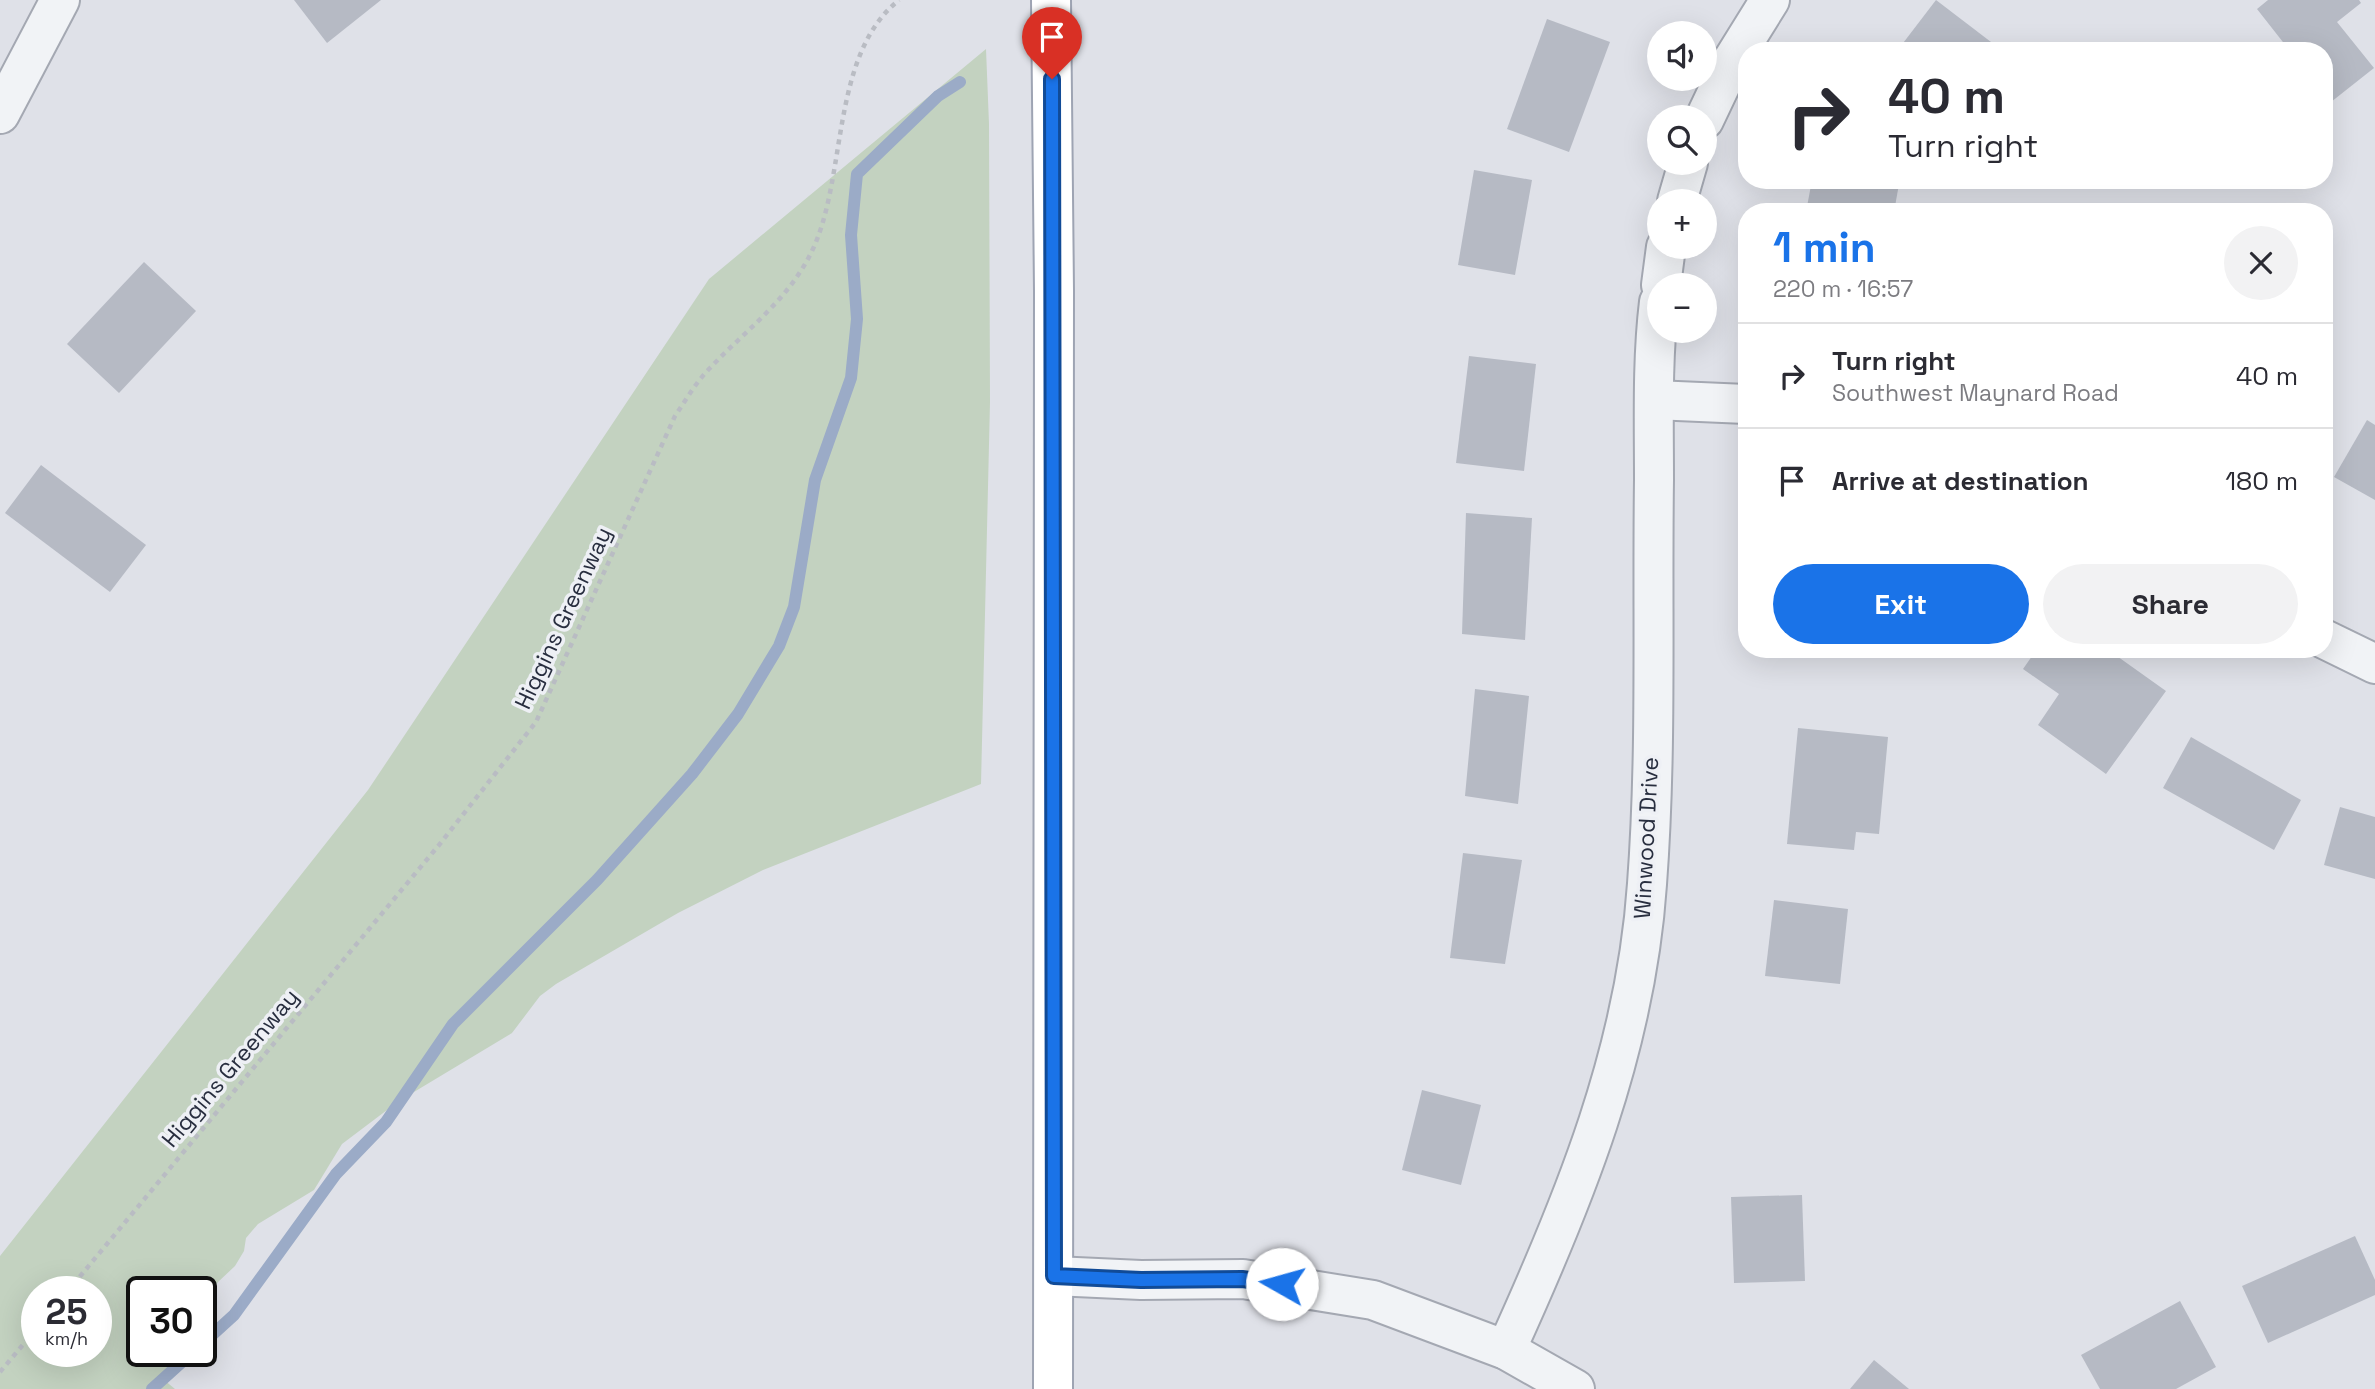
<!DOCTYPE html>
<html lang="en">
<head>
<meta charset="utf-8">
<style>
  :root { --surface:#fff; --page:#f2f2f3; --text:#2b2b33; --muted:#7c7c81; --line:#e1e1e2; --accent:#1a73e8 }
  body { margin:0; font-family:"Space Grotesk",sans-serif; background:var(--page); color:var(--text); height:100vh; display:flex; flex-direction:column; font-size:26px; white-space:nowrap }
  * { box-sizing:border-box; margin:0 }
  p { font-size:23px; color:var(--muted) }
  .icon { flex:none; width:38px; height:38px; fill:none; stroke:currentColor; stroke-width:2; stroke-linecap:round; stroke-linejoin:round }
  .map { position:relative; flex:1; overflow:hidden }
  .side { position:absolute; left:1738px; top:203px; width:595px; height:455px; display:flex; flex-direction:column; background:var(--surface); border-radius:28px; box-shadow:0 7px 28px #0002 }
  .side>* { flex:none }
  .guide { position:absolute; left:1738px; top:42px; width:595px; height:147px; border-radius:28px; box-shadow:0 7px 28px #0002; background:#fff; color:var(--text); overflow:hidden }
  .fabs { position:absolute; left:1647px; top:21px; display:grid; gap:14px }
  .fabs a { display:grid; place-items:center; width:70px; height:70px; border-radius:50%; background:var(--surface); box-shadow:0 7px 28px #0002; font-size:35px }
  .speed { position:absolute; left:21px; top:1276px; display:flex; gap:14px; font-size:35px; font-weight:700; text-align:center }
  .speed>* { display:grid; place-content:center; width:91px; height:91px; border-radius:50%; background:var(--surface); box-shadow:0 7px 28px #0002; line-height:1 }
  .speed small { font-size:18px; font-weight:400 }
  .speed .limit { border:4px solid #111; border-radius:10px; background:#fff; color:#111 }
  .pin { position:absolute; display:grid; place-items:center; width:60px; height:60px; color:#fff; margin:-72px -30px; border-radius:50% 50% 50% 0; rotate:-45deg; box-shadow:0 0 7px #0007 }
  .pin .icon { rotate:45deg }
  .me { position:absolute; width:77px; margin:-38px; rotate:277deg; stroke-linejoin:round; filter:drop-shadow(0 0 5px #0008) }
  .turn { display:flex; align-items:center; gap:24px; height:147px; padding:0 35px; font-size:32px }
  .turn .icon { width:91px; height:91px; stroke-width:2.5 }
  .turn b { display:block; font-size:49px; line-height:60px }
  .round { display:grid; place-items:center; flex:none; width:74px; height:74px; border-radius:37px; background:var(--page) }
  .overview { display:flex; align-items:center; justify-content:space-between; height:119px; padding:0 35px }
  h1 { font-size:42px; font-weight:800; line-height:52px; color:var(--accent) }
  .button { display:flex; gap:14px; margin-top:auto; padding:14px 35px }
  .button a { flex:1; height:80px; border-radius:42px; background:var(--accent); color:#fff; font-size:28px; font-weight:800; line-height:80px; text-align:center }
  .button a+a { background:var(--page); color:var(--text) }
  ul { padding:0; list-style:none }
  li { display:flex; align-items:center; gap:21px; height:105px; padding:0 35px; border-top:2px solid var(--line) }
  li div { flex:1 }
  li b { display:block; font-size:26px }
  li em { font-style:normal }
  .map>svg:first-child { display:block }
  .green { fill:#c3d2c0; fill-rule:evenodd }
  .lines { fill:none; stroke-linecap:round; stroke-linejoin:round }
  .stream { stroke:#9babc7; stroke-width:12 }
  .building { fill:#b6bac4 }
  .minor-casing { stroke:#a4a8b2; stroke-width:42 }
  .major-casing { stroke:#9ea4b3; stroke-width:42 }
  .path { stroke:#b9bcc3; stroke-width:4.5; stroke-dasharray:5 5; stroke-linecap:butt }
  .minor { stroke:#f1f3f6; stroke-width:38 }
  .major { stroke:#fff; stroke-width:38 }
  .route-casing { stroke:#114b97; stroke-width:18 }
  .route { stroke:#1a73e8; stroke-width:12 }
  .labels { text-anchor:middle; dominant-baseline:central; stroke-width:7; stroke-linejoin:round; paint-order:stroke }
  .street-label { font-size:23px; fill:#282e3f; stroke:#eef0f5 }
</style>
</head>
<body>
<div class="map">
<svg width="2375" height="1389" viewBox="0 0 2375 1389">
  <rect width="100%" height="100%" fill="#dfe1e8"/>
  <path class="green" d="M986,49L989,124L990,402L981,784L763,870L678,913L556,984L540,996L512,1033L399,1101L342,1144L314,1190L258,1224L246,1238L244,1251L235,1266L218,1282L201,1310V1292H142V1351H175L163,1379L175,1389H0V1256L368,790L709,279ZM37,1292H96V1351H37Z"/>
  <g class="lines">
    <g class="stream">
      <polyline points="201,1345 234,1315 336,1174 386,1122 453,1024 597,880 692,774 738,714 779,646 794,607 815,480 851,378 857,319 851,235 857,174 938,96 960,82"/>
      <polyline points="152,1389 194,1351"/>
    </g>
  </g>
  <g class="building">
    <polygon points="294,0 381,0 327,43"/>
    <polygon points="1936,0 1991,42 1984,51 1897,51"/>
    <polygon points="2268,0 2359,0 2361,3 2337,22 2374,68 2331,102 2324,93 2324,51 2290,51 2257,9"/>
    <polygon points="1547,19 1610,42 1569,152 1507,129"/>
    <polygon points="1474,170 1532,180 1515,275 1458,265"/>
    <polygon points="1812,180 1878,180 1899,184 1894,212 1806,212"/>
    <polygon points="144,262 196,311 119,393 67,344"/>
    <polygon points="1469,356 1536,364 1524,471 1456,463"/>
    <polygon points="2367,420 2375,425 2375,500 2334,477"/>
    <polygon points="41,465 146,545 110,592 5,513"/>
    <polygon points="1466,513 1532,518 1525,640 1462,634"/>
    <polygon points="2037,649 2107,649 2166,691 2106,774 2038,725 2059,694 2023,669"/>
    <polygon points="1475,689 1529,696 1518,804 1465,796"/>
    <polygon points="1798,728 1888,737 1879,834 1856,832 1854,850 1787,844"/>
    <polygon points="2191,737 2301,800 2274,850 2163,788"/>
    <polygon points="2340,807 2375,817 2375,879 2324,865"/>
    <polygon points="1463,853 1522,860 1505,964 1450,958"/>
    <polygon points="1774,900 1848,909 1840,984 1765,976"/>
    <polygon points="1422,1090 1481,1105 1461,1185 1402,1170"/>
    <polygon points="1802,1195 1805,1281 1734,1283 1731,1197"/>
    <polygon points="2355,1236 2375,1280 2375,1295 2268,1343 2242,1286"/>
    <polygon points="2180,1301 2216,1367 2176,1389 2100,1389 2081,1355"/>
    <polygon points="1874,1360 1909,1389 1850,1389"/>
  </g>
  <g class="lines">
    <g class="minor-casing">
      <g id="minor">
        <polyline points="0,114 60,0"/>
        <polyline points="1704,120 1732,61 1770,0"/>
        <polyline points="1677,201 1688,163"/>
        <polyline points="1661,285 1666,247"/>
        <polyline points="1654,400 1746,404"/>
        <polyline points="2324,639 2375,664"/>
        <polyline points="1054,1276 1141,1280 1243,1279 1373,1300 1506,1350 1575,1389"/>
        <path d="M1506,1350C1574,1201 1636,1049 1647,884C1657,750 1652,614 1654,480C1654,421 1652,360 1659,302"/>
      </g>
    </g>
    <g class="major-casing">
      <polyline id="major" points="1051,0 1054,291 1053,1389"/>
    </g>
    <g class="path">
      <path d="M67,1292L439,845L536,722L675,416C686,400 696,382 710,368C745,331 788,300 811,253C848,179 829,56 899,0"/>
      <polyline points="0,1372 37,1328"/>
    </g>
    <use href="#minor" class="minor"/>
    <use href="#major" class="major"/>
  </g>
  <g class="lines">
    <g class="route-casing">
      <polyline id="route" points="1052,79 1054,1276 1141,1280 1242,1279 1282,1284"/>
    </g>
    <use href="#route" class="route"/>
  </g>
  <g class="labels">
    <g class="street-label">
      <text transform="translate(563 618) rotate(-65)">Higgins Greenway</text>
      <text transform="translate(1646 838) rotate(-87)">Winwood Drive</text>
      <text transform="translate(230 1068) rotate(-50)">Higgins Greenway</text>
    </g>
  </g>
</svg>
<div class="fabs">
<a><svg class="icon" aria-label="sound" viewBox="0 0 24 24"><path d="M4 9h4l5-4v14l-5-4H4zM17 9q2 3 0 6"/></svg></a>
<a><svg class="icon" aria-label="search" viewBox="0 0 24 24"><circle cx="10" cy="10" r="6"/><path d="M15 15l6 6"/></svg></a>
<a>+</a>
<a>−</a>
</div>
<div class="speed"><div>25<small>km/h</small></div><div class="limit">30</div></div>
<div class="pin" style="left:1052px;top:79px;background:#d93025"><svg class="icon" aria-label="arrive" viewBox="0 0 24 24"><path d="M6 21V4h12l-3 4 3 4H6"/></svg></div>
<svg class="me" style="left:1282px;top:1284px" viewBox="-20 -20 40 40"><circle r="19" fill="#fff"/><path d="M0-13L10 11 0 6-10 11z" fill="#1a73e8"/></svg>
<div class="guide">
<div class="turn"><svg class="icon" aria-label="right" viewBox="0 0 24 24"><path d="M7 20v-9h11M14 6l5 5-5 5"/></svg><div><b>40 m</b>Turn right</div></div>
</div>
<section class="side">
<div class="overview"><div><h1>1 min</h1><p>220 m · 16:57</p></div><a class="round"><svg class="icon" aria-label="close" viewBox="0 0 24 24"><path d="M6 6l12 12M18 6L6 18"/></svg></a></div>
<ul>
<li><svg class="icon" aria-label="right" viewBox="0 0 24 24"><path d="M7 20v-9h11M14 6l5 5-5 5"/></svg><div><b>Turn right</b><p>Southwest Maynard Road</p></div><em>40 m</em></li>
<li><svg class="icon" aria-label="arrive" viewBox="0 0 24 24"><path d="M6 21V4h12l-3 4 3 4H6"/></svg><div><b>Arrive at destination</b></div><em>180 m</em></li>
</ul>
<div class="button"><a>Exit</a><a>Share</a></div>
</section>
</div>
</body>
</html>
